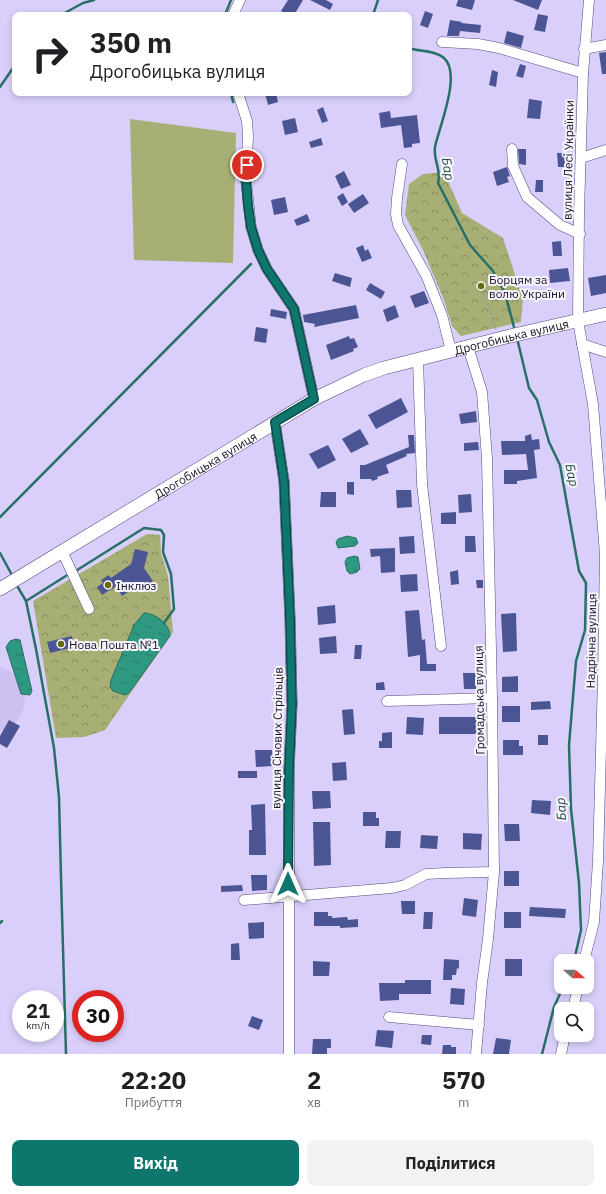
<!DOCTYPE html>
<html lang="uk">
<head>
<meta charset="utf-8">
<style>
  :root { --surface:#fff; --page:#f2f2f2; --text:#202124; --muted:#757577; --accent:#0f766e }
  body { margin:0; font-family:"IBM Plex Sans",sans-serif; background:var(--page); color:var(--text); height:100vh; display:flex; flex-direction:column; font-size:15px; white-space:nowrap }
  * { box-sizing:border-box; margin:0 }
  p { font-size:13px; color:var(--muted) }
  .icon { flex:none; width:22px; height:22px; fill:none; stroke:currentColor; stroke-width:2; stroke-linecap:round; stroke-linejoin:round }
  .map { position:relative; height:1054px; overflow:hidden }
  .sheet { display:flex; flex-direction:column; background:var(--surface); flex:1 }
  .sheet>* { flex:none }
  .guide { position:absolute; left:12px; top:12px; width:400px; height:84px; border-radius:8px; box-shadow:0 2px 6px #0003; background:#fff; color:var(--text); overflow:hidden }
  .needle { width:26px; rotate:111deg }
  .fabs { position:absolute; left:554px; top:954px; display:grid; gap:8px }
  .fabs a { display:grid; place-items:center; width:40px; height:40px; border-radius:8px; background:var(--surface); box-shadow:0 2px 6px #0003; font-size:20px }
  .speed { position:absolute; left:12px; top:990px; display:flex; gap:8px; font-size:20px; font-weight:700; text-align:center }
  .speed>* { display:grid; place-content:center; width:52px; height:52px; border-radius:50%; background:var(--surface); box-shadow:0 2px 6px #0003; line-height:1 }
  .speed small { font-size:10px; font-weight:400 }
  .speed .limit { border:6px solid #d22; background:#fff; color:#111 }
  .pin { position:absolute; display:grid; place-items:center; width:34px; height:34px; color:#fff; margin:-17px; border:2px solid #fff; border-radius:50%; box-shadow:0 1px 4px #0007 }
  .me { position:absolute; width:44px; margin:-22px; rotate:0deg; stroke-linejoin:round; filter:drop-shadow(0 0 3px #0008) }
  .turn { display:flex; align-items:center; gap:14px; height:84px; padding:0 12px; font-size:18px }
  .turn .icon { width:52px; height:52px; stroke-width:2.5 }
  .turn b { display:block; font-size:28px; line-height:34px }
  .eta { display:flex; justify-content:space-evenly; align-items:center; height:68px; text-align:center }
  .eta b { font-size:24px; font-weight:700; line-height:28px }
  .button { display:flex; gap:8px; margin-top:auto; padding:8px 12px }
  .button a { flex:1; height:46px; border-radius:8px; background:var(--accent); color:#fff; font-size:16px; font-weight:700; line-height:46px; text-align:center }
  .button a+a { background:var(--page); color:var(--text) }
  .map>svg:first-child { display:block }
  .built { fill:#ccc1f0 }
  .park { fill:url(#park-crowns) }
  .garden { fill:#a7af75 }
  .water { fill:url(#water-ripples); stroke:#287067 }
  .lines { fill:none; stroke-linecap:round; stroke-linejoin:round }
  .stream { stroke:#287067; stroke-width:2.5 }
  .building { fill:#4b5593 }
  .minor-casing { stroke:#584784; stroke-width:11 }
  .major-casing { stroke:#584784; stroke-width:14 }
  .path { stroke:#9c92b7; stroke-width:1.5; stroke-dasharray:2 3; stroke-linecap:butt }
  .minor { stroke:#fff; stroke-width:10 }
  .major { stroke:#fff; stroke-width:13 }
  .route-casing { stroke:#0a4d48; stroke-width:10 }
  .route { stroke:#0f766e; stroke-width:7 }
  .poi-dot { fill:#626b10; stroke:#f8f6fd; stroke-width:1.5 }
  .labels { text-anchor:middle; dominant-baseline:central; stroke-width:4; stroke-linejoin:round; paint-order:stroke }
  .street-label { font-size:12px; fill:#19112a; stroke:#f8f6fd }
  .poi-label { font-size:12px; fill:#19112a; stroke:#f8f6fd; text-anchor:start }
  .water-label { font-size:13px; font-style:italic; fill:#1b473d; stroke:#f8f6fd }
</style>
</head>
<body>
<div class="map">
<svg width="606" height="1054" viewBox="0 0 606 1054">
  <defs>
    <pattern id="park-crowns" width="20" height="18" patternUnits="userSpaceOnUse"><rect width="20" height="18" fill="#a7af75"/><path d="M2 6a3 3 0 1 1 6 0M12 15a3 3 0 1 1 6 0" fill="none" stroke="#878d60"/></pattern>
    <pattern id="water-ripples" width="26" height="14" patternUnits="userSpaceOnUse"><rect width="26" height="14" fill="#2f9881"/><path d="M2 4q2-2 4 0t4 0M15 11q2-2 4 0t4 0" fill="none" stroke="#277b6a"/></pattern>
  </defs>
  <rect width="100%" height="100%" fill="#d9cffa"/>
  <polygon class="built" points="0,667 11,672 19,680 24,690 25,701 22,712 17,721 8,728 0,731"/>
  <g class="park">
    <polygon points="444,172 462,213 503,238 523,299 521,322 461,336 452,326 444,300 423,250 405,215 409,184 423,174"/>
    <polygon points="147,534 160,535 161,553 168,576 173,632 105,730 84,737 56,738 33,601"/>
  </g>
  <polygon class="garden" points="130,119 236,133 233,263 134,260"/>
  <g class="water">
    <polygon points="347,536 356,538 358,543 355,546 338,548 336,542 338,539"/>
    <polygon points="354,556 358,557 360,569 357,572 350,574 347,571 345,562 347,558"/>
    <path d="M144,613C155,613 170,624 170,636L129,693L125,695L113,691L110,687L111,680L134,625Z"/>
    <polygon points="16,639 20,640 32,691 30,695 21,694 6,647 10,641"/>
  </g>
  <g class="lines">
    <g class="stream">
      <polyline points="61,15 83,3 94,0"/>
      <polyline points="225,15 231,0"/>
      <polyline points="373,15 378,0"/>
      <path d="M409,48C420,52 435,50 444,58C462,74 439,127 435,147C433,160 442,171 438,183L470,245L493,271L505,293L515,331"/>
      <polyline points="0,87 15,65"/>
      <polyline points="231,93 233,102"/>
      <polyline points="517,338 529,388 537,400 549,442 560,465 579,571 586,583 585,630 576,661 569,745 571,809 579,883 581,930 574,961"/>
      <polyline points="0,517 251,264"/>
      <polyline points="0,553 13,577"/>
      <polyline points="74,572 144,528 161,530 164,535 163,552 171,574 174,609 164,623"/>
      <polyline points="16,584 26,601 36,649 54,748 59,797 61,878 66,1054"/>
      <polyline points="26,601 69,574"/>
      <polyline points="0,923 2,921"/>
      <polyline points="542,1054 554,1007 563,987"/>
    </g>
  </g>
  <g class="building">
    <polygon points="288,0 303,0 294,15 288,15 281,11"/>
    <polygon points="310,0 326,0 333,4 330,10"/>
    <polygon points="458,0 475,0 472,10 456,6"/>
    <polygon points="513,0 542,0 538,10"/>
    <polygon points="425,11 433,14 428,28 420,25"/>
    <polygon points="538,14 548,16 545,32 534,30"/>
    <polygon points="450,20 462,22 461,23 481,25 480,33 460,31 459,36 447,36"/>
    <polygon points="507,31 524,36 521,48 504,43"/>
    <polygon points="606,52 606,74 602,74 599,53"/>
    <polygon points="520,64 526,66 523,78 516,76"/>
    <polygon points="492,70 498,72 496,87 489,85"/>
    <polygon points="265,93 276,93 278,102 268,105"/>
    <polygon points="529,99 542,101 540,119 527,118"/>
    <polygon points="323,107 328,121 322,123 317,110"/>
    <polygon points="390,111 391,118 417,115 420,143 412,144 412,147 404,148 401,125 381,128 379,113"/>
    <polygon points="295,118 298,132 285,135 282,121"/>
    <polygon points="321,138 323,145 311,148 309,142"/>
    <polygon points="518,149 526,149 526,165 519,164"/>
    <polygon points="557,153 567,153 568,167 558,167"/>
    <polygon points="507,167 510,176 507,177 509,182 497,186 493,172"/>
    <polygon points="344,171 351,185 341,189 335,176"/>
    <polygon points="536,180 543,180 543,192 535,192"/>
    <polygon points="343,193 348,202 342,206 337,197"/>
    <polygon points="363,194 369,203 354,213 348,204"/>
    <polygon points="285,197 288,212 274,215 271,200"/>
    <polygon points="307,214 310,221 297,226 294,220"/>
    <polygon points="561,241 562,256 553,256 552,242"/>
    <polygon points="363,245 365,251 368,249 372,258 362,262 356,248"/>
    <polygon points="568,268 570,281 550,283 549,270"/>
    <polygon points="335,273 352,278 350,287 332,281"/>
    <polygon points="606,275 606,293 591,296 588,278"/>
    <polygon points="370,283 385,292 381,299 366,290"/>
    <polygon points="424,291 429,303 415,308 410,296"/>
    <polygon points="356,305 359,318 314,327 315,324 304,322 303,315"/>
    <polygon points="395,305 399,317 387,322 383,310"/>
    <polygon points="271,309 287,312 286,319 270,316"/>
    <polygon points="256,327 268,329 266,343 254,341"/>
    <polygon points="349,336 350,339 354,338 358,347 353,349 354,351 331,360 326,345"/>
    <polygon points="401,398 408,412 376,429 368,415"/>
    <polygon points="476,411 477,422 461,424 459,414"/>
    <polygon points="360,429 369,444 351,453 342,439"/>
    <polygon points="531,434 532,440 539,439 540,449 534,450 537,478 517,481 517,484 504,484 504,470 528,470 526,454 502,455 501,441 525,441 525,436"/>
    <polygon points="408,435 414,435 415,453 406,454 407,456 386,465 389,473 377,477 378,479 372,481 371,479 360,479 360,465 365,465 409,447"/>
    <polygon points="478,442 479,450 464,451 464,443"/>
    <polygon points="328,445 336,460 318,469 309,454"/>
    <polygon points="347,482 354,482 354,495 347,494"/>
    <polygon points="396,490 411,490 412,507 397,508"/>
    <polygon points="321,492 336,492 336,507 320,507"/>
    <polygon points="471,494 472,512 459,513 458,495"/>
    <polygon points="456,512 456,524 441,524 441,513"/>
    <polygon points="414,536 415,553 400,554 399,537"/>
    <polygon points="465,536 475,536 476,552 465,552"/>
    <polygon points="395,548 395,572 381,573 380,556 371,557 370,549"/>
    <polygon points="135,549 148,552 144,568 153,581 144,587 141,583 122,596 116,586 102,595 97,587 103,583 101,580 109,575 111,578 131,564"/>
    <polygon points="458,570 459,584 451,585 450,572"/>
    <polygon points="417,574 418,591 401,592 400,575"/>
    <polygon points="476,580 483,580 483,588 477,588"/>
    <polygon points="335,605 336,623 318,625 317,607"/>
    <polygon points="419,610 422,640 425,639 427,664 436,664 436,671 420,671 420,655 408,657 405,611"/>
    <polygon points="516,613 517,651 503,652 501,614"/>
    <polygon points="72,636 74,647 50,653 47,642"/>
    <polygon points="336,636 337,653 320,654 319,638"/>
    <polygon points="355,645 362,645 361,659 354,659"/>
    <polygon points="463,673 476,673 476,689 464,689"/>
    <polygon points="518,676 518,692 502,692 502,677"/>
    <polygon points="384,682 385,690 376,690 376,683"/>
    <polygon points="550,701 551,709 531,710 531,702"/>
    <rect x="502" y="706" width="18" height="16"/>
    <polygon points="353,709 355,734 344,735 342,710"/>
    <polygon points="407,717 424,718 423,735 406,734"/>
    <rect x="439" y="717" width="44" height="17"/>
    <polygon points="9,720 20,726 7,748 0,744 0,736"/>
    <polygon points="392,732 392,748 379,748 379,741 382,741 382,733"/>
    <rect x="538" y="735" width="10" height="10"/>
    <polygon points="503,740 519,740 519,746 523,746 523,755 503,755"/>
    <polygon points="255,750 272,750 273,766 256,767"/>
    <polygon points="346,762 347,780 333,781 332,763"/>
    <rect x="238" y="771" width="19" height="7"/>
    <polygon points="312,791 330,791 331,808 313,809"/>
    <polygon points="532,800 551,801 550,815 531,813"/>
    <polygon points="265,804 266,855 249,855 249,830 252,830 251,805"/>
    <polygon points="363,812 376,812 376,818 379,818 379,826 363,826"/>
    <polygon points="313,822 330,822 331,865 314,866"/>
    <polygon points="504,824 519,824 520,841 505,841"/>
    <polygon points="386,831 401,831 400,848 385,848"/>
    <polygon points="463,833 482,834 481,850 463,849"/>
    <polygon points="421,835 438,836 437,849 420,848"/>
    <rect x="504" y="871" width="15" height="15"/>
    <polygon points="251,875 267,875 267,890 252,891"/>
    <polygon points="242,885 243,891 221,892 221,886"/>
    <polygon points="464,898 478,900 476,917 462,915"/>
    <polygon points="401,901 415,901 415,914 402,914"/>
    <polygon points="530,907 566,909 565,918 529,916"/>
    <polygon points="314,912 328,912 328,916 332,916 332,918 347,917 348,920 358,919 358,927 340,928 340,926 314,926"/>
    <polygon points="424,912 433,912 432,929 423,929"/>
    <rect x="504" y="912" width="17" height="16"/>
    <polygon points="264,922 264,938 249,939 248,923"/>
    <polygon points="239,943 240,960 231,960 231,944"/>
    <polygon points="444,959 459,960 459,969 457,968 456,975 452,975 452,980 443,980"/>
    <rect x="505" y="959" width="17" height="17"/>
    <polygon points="313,961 330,962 329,976 313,976"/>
    <polygon points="405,980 431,980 431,994 399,994 399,1000 380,1001 379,983 405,983"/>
    <polygon points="451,988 465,989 464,1005 450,1004"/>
    <polygon points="252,1016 263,1020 259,1030 248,1026"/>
    <polygon points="377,1030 394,1031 392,1048 375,1046"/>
    <polygon points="422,1035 432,1035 431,1045 421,1044"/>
    <polygon points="496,1038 511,1040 509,1054 493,1054"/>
    <polygon points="313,1039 331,1039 331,1048 327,1048 327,1054 312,1054"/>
    <polygon points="443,1045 451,1045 451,1047 456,1047 456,1054 442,1054"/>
  </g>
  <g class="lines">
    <g class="minor-casing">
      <g id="minor">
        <polyline points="233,15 240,0"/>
        <polyline points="442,42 478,44 499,48 583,73"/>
        <polyline points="584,49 606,45"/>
        <polyline points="238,93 247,121 248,136 246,180 251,227 258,250 267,269 294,309 314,399"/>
        <polyline points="512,149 513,166 527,197 560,225 580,234"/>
        <polyline points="581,158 606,150"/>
        <polyline points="402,164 397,198 396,214 398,225 426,275 442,315 451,351"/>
        <polyline points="582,344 606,352"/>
        <polyline points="468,347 482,392 487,458 492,698 494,872 488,939 482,983 476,1054"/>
        <polyline points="418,359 422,484 441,646"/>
        <polyline points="275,422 284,481 290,618 292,704 289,769 289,1054"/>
        <polyline points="62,551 89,609"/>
        <polyline points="387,701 492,698"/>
        <polyline points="244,900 392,888 405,885 426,874 446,873 494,872"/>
        <polyline points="584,961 594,922 598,861 603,677 605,554 593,404 578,321 579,213 583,73 589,0"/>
        <polyline points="573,1009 578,987"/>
        <polyline points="389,1017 479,1025"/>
        <polyline points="561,1054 565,1035"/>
      </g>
    </g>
    <g class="major-casing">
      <g id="major">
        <path id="s1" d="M0,589L314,399L364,375L384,368L506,337L606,314"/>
      </g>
    </g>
    <polyline class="path" points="482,289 496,329"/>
    <use href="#minor" class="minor"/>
    <use href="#major" class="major"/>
  </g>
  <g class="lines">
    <g class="route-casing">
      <polyline id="route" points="247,165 246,180 248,205 251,227 258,250 267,269 294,309 314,399 275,422 284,481 290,618 292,704 289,769 288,884"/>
    </g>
    <use href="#route" class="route"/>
  </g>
  <g class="poi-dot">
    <circle cx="481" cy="286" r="4"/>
    <circle cx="108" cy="585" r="4"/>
    <circle cx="61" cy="644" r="4"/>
  </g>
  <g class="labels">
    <g class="street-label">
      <text transform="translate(568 160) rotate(-89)">вулиця Лесі Українки</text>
      <text stroke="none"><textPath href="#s1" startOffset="575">Дрогобицька вулиця</textPath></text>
      <text stroke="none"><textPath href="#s1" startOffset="240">Дрогобицька вулиця</textPath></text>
      <text transform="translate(591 641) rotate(-89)">Надрічна вулиця</text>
      <text transform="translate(479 700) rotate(-91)">Громадська вулиця</text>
      <text transform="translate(277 738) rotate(-89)">вулиця Січових Стрільців</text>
    </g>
    <g class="poi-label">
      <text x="489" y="279">Борцям за<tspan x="489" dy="14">волю України</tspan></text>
      <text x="116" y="585">Інклюз</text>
      <text x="69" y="644">Нова Пошта №1</text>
    </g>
    <g class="water-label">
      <text transform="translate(448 169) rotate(81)">Бар</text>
      <text transform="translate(572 475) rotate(78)">Бар</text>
      <text transform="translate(561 809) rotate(-93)">Бар</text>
    </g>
  </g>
</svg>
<div class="fabs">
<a><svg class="needle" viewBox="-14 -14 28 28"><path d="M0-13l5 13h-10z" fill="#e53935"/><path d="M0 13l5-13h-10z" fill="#757577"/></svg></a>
<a><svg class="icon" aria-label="search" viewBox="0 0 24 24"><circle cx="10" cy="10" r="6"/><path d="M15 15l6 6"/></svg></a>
</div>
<div class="speed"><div>21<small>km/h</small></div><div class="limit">30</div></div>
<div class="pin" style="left:247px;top:165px;background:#d93025"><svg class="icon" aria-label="arrive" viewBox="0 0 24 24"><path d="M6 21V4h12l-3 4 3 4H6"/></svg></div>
<svg class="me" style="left:288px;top:884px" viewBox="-20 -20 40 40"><path d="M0-17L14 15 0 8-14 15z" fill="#0f766e" stroke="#fff" stroke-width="4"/></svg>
<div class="guide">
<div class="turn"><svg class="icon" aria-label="right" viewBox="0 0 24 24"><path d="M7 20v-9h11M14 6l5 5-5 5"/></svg><div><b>350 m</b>Дрогобицька вулиця</div></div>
</div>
</div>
<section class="sheet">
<div class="eta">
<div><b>22:20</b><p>Прибуття</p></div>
<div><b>2</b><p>хв</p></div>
<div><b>570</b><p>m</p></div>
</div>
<div class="button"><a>Вихід</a><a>Поділитися</a></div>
</section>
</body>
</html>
